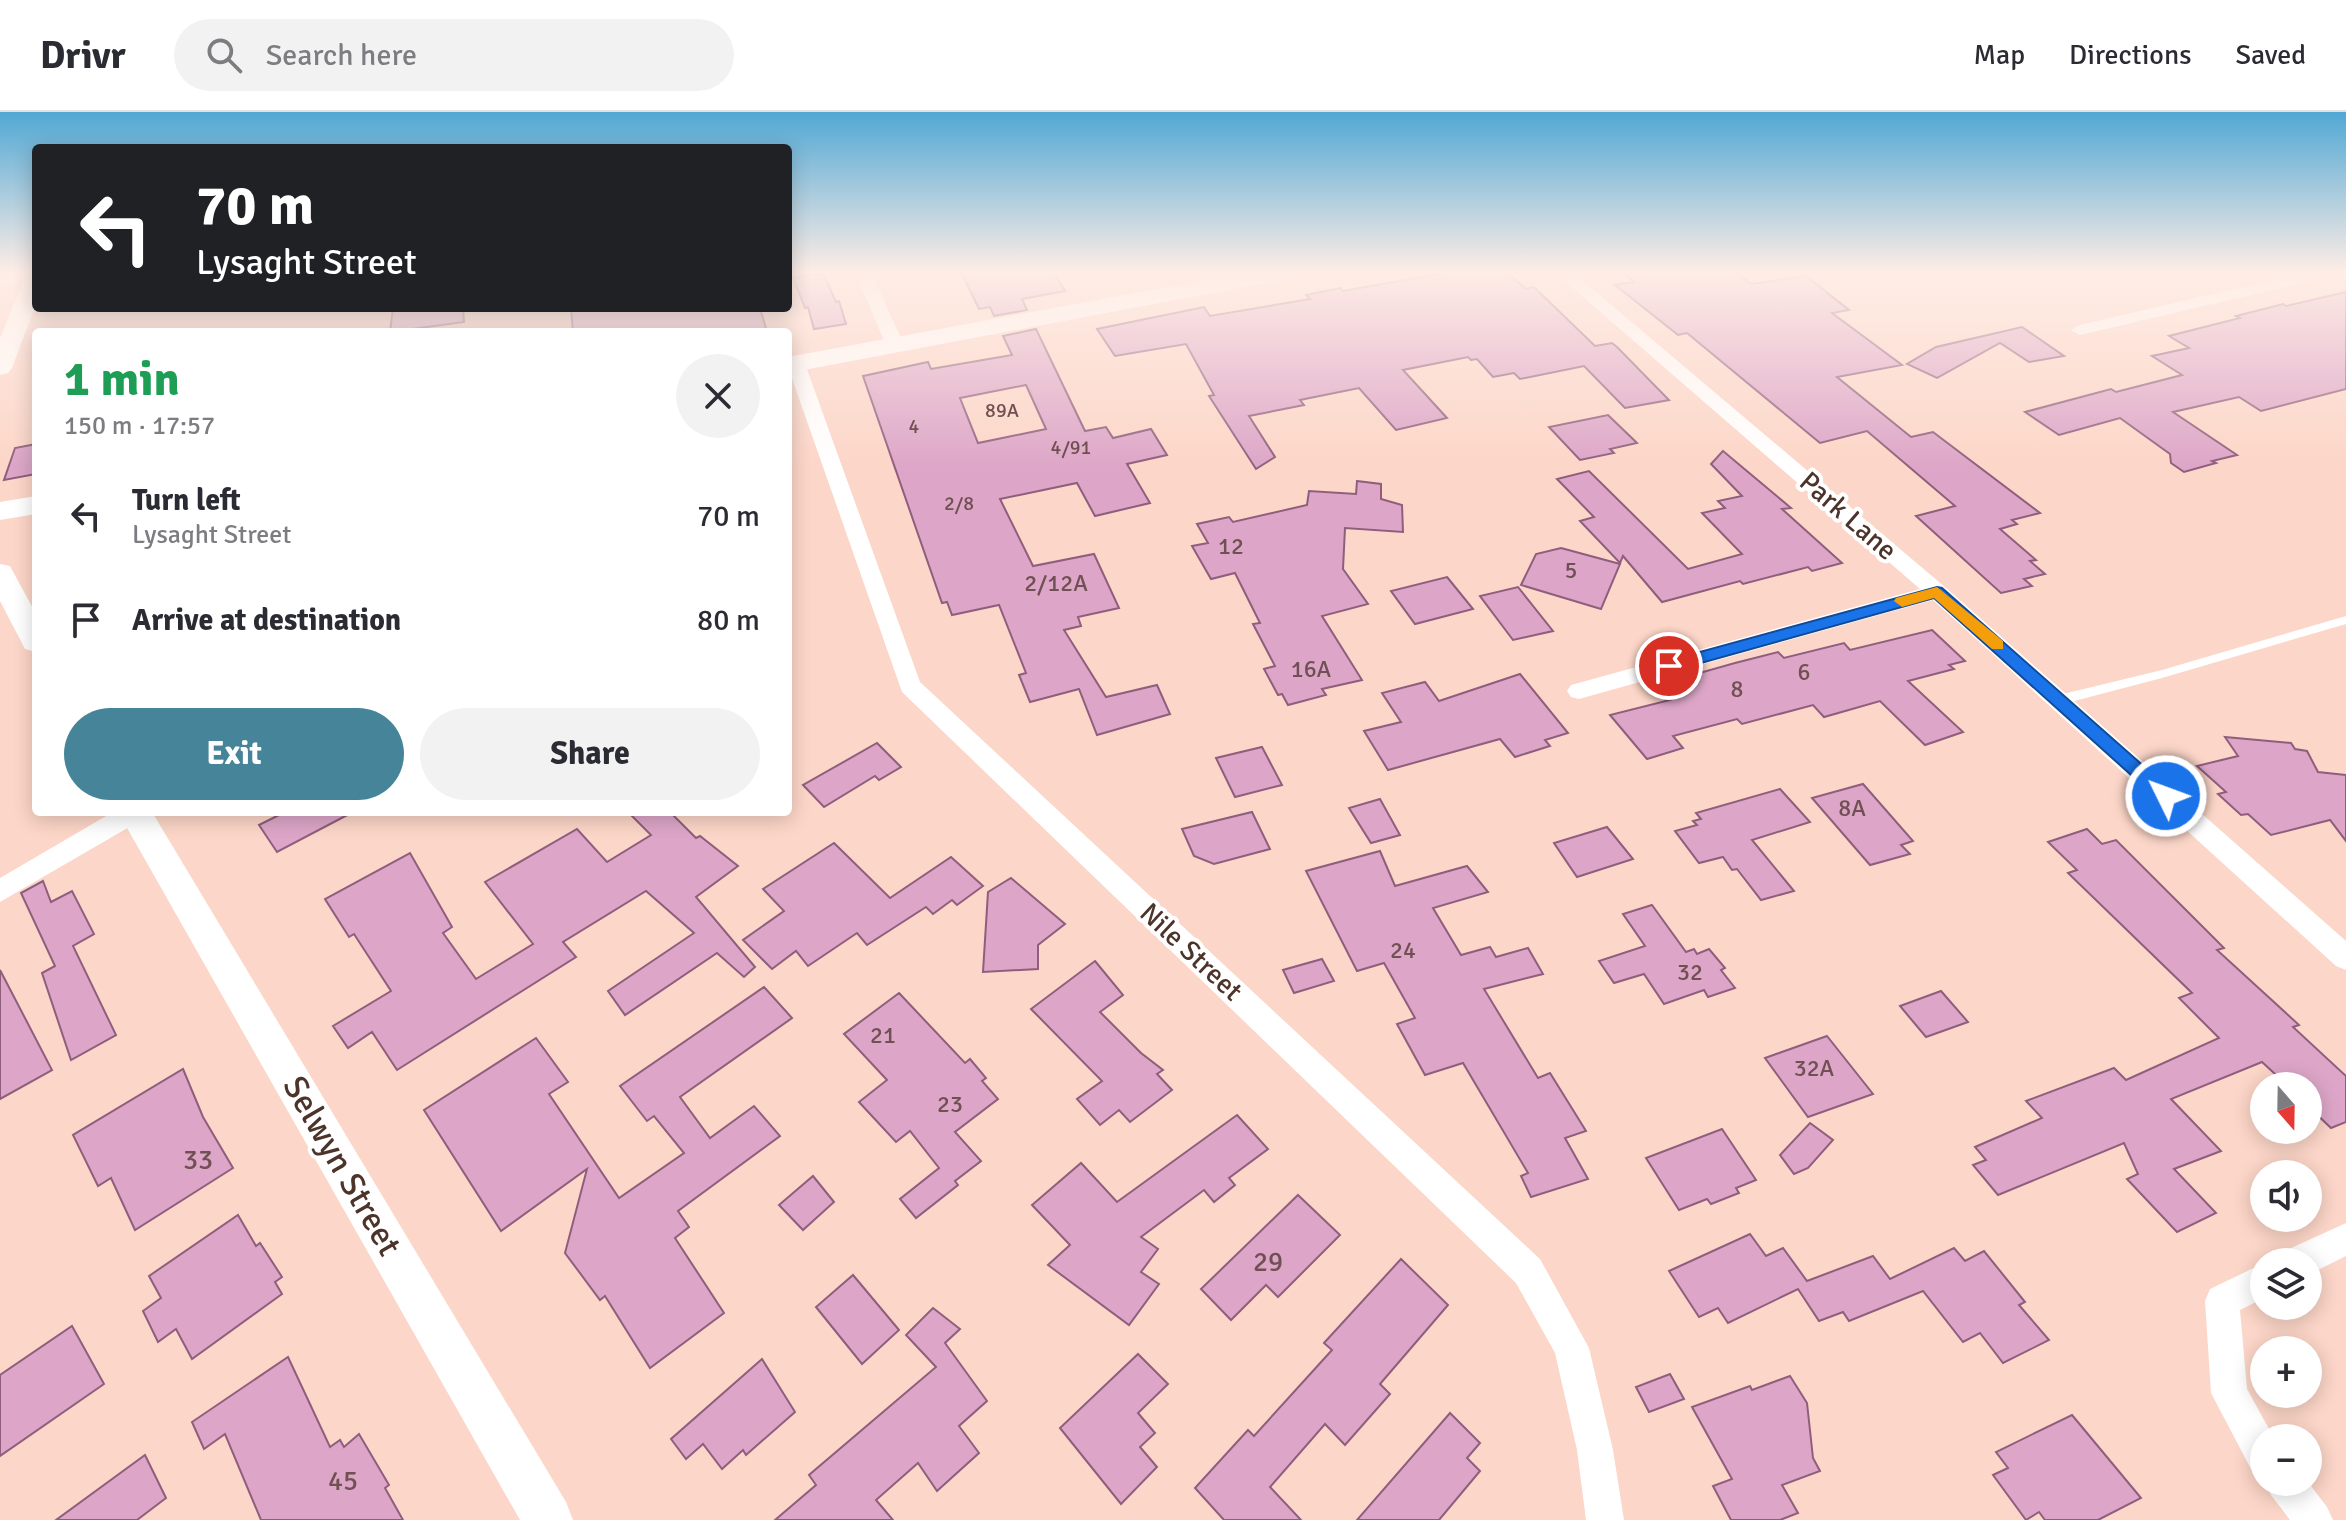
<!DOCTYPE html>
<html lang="en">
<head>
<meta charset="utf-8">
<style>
  :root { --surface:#fff; --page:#f2f2f3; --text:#2b2b33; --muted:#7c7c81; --line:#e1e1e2; --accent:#468599 }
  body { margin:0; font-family:Signika,sans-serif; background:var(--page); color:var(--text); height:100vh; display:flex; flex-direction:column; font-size:30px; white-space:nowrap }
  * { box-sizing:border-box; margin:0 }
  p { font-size:26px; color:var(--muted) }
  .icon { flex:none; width:44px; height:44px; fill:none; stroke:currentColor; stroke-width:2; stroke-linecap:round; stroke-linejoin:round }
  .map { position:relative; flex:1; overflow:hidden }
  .side { position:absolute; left:32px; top:216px; width:760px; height:488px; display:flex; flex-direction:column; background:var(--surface); border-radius:8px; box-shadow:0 4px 20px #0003 }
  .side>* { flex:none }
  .guide { position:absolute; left:32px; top:32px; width:760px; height:168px; border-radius:8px; box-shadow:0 4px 20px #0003; background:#202124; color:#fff; overflow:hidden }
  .needle { width:52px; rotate:160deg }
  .fabs { position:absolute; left:2250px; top:960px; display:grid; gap:16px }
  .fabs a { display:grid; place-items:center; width:72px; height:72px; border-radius:50%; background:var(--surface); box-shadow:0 4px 20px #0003; font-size:40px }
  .pin { position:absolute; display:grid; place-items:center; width:68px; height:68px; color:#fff; margin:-34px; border:4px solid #fff; border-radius:50%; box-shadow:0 2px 8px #0007 }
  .me { position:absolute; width:88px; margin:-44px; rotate:312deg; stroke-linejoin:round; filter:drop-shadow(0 0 6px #0008) }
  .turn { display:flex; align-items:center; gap:28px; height:168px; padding:0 32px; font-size:36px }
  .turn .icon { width:104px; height:104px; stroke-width:2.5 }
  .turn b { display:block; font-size:56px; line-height:68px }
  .round { display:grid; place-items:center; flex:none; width:84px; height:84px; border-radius:42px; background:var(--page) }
  .summary { display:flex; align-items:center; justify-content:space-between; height:136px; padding:0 32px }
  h1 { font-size:48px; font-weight:700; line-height:60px; color:#1e9e55 }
  .action { display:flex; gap:16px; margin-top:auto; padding:16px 32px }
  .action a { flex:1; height:92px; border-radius:48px; background:var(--accent); color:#fff; font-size:32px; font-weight:700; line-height:92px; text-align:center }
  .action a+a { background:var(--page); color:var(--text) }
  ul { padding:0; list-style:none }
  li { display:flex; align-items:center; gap:24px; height:104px; padding:0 32px }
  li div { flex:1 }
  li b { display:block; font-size:30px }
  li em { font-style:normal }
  header { display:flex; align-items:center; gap:48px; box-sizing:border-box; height:112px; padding:0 40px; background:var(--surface); border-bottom:2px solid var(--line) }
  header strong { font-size:38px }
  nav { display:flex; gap:44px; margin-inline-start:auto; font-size:28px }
  .search { width:560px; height:72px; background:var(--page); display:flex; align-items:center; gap:20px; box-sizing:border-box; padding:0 28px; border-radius:44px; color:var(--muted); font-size:30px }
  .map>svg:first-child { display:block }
  .building { fill:#dda6c8; stroke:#8f5e7d; stroke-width:2; fill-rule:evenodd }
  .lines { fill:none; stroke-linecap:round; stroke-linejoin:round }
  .service { fill:#fff; fill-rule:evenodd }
  .minor { fill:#fff; fill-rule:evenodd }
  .tertiary { fill:#fff; fill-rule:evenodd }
  .secondary { fill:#fff; fill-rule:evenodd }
  .route { fill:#1a73e8; stroke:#114b97; stroke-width:2 }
  .slow { fill:#f59e0b }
  .labels { text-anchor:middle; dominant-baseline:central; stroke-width:8; stroke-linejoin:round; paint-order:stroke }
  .far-number-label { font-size:20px; fill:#705052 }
  .number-label { font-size:24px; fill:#705052 }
  .street-label { font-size:28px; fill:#4c342b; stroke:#fff }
  .near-number-label { font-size:28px; fill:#705052 }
  .near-street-label { font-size:34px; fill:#4c342b; stroke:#fff }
</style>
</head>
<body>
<header>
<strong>Drivr</strong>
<div class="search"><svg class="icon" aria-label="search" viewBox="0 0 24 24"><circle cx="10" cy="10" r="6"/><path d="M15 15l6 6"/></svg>Search here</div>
<nav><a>Map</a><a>Directions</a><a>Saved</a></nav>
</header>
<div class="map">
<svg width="2346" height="1408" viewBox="0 0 2346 1408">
  <rect width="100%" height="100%" fill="#fcd6c8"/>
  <g class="building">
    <polygon points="960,158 1052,158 1065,179 1022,187 1027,198 994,204 990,195 979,197"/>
    <polygon points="1462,158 1505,158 1526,177 1534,175 1595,234 1612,231 1617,235 1669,288 1625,296 1584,254 1520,267 1514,261 1493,265 1477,247 1471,248 1468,245 1403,258 1447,306 1396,318 1359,276 1300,288 1304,293 1249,304 1275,345 1256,357 1209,284 1214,283 1186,232 1115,244 1097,217 1204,195 1210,204 1310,187 1306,183 1340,176 1343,179"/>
    <polygon points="1620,158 1733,158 1751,172 1806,164 1849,198 1832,201 1902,253 1837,265 1911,325 1933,320 2040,401 2012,408 2017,412 2000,417 2036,448 2030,449 2045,462 2024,467 2032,474 2001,481 1916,404 1955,394 1867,319 1820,331 1687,221 1678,223 1615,173 1634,170"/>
    <polygon points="823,161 836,190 839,189 846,212 814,217 808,195 805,196 793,166"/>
    <polygon points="2346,180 2346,277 2261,299 2239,285 2173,300 2237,343 2212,349 2216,351 2184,360 2171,351 2170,342 2120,306 2059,323 2025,300 2111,277 2116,280 2182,263 2152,244 2189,236 2169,224 2240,206 2236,204 2283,192 2286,194"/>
    <polygon points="393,196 463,196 464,210 390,220"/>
    <polygon points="571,196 760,196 767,220 573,220"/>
    <polygon points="2022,215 2064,244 2029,250 2000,231 1937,266 1907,252 1936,235"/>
    <path d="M1036,217L1085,319L1106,315L1113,326L1151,317L1167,343L1127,352L1150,391L1095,404L1077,371L1000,387L1033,454L1094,442L1119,496L1078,505L1081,514L1064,518L1106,585L1157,573L1170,602L1097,623L1079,577L1030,590L1019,563L1026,561L999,493L952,503L947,490L942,491L863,264L928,250L931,257L1012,243L1003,224ZM1026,273L1046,317L978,331L960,286Z"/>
    <polygon points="1608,303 1637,331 1610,337 1614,341 1580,348 1549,315"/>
    <polygon points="36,332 36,362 4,368 15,336"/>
    <polygon points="1723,339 1791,396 1782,397 1842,451 1812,459 1808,455 1743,472 1740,469 1662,490 1623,444 1620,451 1580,409 1594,405 1557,367 1589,359 1688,457 1742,442 1702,401 1725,396 1718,389 1742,384 1711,352"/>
    <polygon points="1357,369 1381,372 1381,387 1402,393 1403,420 1345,416 1343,457 1368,492 1322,504 1362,568 1322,577 1326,583 1288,593 1282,582 1278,583 1264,557 1275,554 1253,512 1260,511 1235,461 1211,467 1192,434 1208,431 1197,412 1229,405 1233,410 1307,393 1309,379 1356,382"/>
    <polygon points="1561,436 1620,452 1601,497 1521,473 1536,442"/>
    <polygon points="1447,465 1473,497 1415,512 1391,479"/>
    <polygon points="1518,475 1553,519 1513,528 1480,484"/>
    <polygon points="1932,518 1965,549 1949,553 1954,557 1908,569 1963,620 1925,633 1880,589 1824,605 1813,593 1742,612 1737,607 1673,624 1683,636 1647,647 1610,603 1670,588 1657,573 1735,551 1778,540 1784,546 1844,531 1850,538"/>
    <polygon points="1520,562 1568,621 1545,628 1550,634 1515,645 1500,627 1388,658 1364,619 1401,610 1382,581 1425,570 1439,589"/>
    <polygon points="2225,625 2291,631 2295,637 2307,639 2318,660 2346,663 2346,729 2330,708 2271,723 2248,702 2241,703 2218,682 2226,680 2197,654 2238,644"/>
    <polygon points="877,631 901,655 879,668 875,664 824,695 803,673"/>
    <polygon points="1262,635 1282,673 1235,685 1216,646"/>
    <polygon points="1863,672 1913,729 1901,733 1910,742 1870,753 1812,686"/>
    <polygon points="1780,677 1810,710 1752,728 1794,779 1761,788 1737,757 1732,758 1723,745 1699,751 1675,719 1697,713 1693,709 1701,707 1696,701"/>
    <polygon points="1380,687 1400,723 1371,731 1349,696"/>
    <polygon points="285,700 353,700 277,740 259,713"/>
    <polygon points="628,700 670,700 696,726 700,724 738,754 696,785 755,855 744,865 717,841 625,903 608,879 694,821 646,779 563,830 576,845 397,958 372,920 348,936 333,914 391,879 354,822 349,825 325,787 410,741 452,815 443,821 476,867 533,832 485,770 577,717 607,750 651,723"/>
    <polygon points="1252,700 1270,737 1214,752 1194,744 1182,717"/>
    <polygon points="1607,715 1633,747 1577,765 1554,731"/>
    <polygon points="2087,717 2102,732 2116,728 2224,836 2217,838 2299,913 2293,915 2346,964 2346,1010 2331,1016 2308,994 2308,974 2288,974 2262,950 2171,987 2221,1039 2174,1057 2216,1101 2177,1120 2127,1067 2138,1062 2124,1031 1998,1083 1973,1053 1986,1048 1975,1035 2042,1006 2026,989 2114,956 2126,968 2219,926 2179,886 2192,881 2068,761 2077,758 2048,730"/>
    <polygon points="834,731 890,786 951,745 983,774 957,793 952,788 933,802 926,795 867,833 857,821 808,854 796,839 772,857 743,828 784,799 763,777"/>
    <polygon points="1380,739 1395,774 1467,754 1488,780 1433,796 1461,843 1490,835 1496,845 1528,836 1543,862 1484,877 1538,966 1550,961 1586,1019 1565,1026 1588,1067 1531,1085 1521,1064 1528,1061 1463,951 1425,963 1397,912 1415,906 1384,851 1357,859 1306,759"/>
    <polygon points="1011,766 1065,812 1038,833 1038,857 983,860 988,780"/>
    <polygon points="43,769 51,790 72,779 94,822 73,834 116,923 71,948 42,861 55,854 21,781"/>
    <polygon points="1652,793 1686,840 1694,837 1697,842 1709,837 1725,856 1721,858 1735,876 1708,885 1704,878 1664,892 1644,862 1614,871 1599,849 1645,834 1623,802"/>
    <polygon points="1322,847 1334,869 1294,881 1283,858"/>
    <polygon points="1095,849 1123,883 1100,900 1141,941 1163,958 1157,962 1172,978 1130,1010 1119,998 1100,1013 1077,987 1102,969 1031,897"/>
    <polygon points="0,858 52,958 0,987"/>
    <polygon points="764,875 792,906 680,985 710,1026 754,994 780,1024 678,1099 689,1115 675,1126 724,1201 650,1256 605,1184 600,1188 565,1141 587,1057 501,1119 424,998 536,926 568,970 549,982 619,1086 684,1041 654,1004 647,1009 620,974"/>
    <polygon points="1941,879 1968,910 1926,925 1900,894"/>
    <polygon points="899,881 965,951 970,947 986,966 982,969 998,987 955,1020 981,1049 955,1069 958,1073 916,1106 900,1087 939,1056 910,1019 896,1030 859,990 887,968 844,922"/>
    <polygon points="1827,924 1873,982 1808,1005 1765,946"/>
    <polygon points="183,957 203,1005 233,1056 135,1118 111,1066 98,1074 73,1023"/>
    <polygon points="1237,1003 1268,1037 1229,1066 1235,1073 1214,1090 1204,1078 1141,1125 1158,1137 1141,1160 1159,1172 1129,1213 1048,1153 1070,1133 1032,1093 1081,1051 1117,1090"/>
    <polygon points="1810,1011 1833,1028 1808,1056 1794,1062 1780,1043"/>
    <polygon points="1722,1017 1756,1068 1736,1076 1739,1081 1711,1092 1707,1087 1679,1098 1646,1046"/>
    <polygon points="813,1064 834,1090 803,1118 779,1093"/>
    <polygon points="1298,1083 1340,1123 1278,1185 1266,1173 1231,1208 1201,1177"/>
    <polygon points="238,1103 256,1134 260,1131 282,1165 275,1170 282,1182 192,1247 176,1217 158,1230 143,1199 161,1186 149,1164"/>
    <polygon points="1750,1122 1766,1144 1783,1136 1807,1169 1873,1144 1890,1167 1954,1136 1965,1149 1984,1139 2025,1190 2019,1193 2049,1228 2003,1251 1980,1221 1963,1230 1923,1179 1849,1209 1843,1200 1819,1209 1798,1177 1728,1211 1718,1196 1699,1205 1669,1159"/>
    <polygon points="1401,1147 1448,1193 1380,1272 1390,1282 1345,1333 1325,1312 1270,1375 1301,1408 1224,1408 1195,1376 1248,1318 1254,1324 1332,1238 1324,1231"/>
    <polygon points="853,1163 899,1218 862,1252 816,1195"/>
    <polygon points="933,1196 960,1217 945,1231 987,1289 959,1314 979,1341 937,1379 918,1351 876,1388 893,1408 775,1408 816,1373 809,1363 936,1255 906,1223"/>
    <polygon points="72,1214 104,1272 0,1344 0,1263"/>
    <polygon points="1138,1242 1168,1272 1138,1301 1155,1321 1140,1335 1157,1355 1121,1392 1060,1316"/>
    <polygon points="288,1245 330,1335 340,1328 344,1335 359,1322 389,1373 385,1376 403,1408 261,1408 225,1322 204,1337 192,1310"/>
    <polygon points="762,1247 795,1300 746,1343 743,1338 722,1357 703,1332 686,1347 671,1327"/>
    <polygon points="1670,1262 1684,1287 1649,1300 1636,1275"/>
    <polygon points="1790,1264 1807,1291 1813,1346 1820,1359 1782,1373 1798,1401 1780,1408 1731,1408 1713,1374 1732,1367 1692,1295 1750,1274 1752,1278"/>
    <polygon points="1450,1301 1480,1331 1467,1346 1480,1359 1439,1408 1357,1408"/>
    <polygon points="2072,1303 2141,1386 2098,1408 2045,1408 2039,1400 2026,1408 1993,1363 2008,1356 1996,1340"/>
    <polygon points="145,1343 166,1386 137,1408 56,1408"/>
  </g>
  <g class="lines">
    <polygon class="service" points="2346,504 2346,512 2162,566 2059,593 2053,588 2059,583 2162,558"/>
    <g class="minor">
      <polygon points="36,158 36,167 0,173 0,163"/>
      <polygon points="854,158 870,158 904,233 901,237 895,238 886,233"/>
      <polygon points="1552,158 1570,158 1945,475 2346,829 2346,858 2336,854 1933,488 1579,587 1571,585 1567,579 1571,573 1920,477"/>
      <polygon points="2316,158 2344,158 2336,163 2080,223 2071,218 2080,213"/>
      <polygon points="796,247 805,252 920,570 1540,1147 1589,1236 1613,1338 1624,1408 1586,1408 1577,1338 1555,1241 1516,1171 902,580 788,255 790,248"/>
      <polygon points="113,700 147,700 143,707 0,790 0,766"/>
      <polygon points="2346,1111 2346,1144 2308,1163 2308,1150 2282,1150 2287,1138"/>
      <polygon points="2264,1151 2264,1186 2240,1198 2247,1277 2274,1326 2264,1326 2264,1362 2251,1357 2211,1281 2205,1189 2210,1177"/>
      <polygon points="2265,1370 2308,1370 2327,1395 2333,1408 2290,1408 2271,1383"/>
    </g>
    <g class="tertiary">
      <polygon points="28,158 36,158 36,192 12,256 8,261 0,263 0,226"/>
      <polygon points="0,452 10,454 36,502 36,540 25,537 0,489"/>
      <polygon points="118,700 152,700 566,1390 573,1408 520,1408"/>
    </g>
    <g class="secondary">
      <polygon points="1259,158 1309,158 1306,163 1297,165 788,261 788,245"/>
      <polygon points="36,384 36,402 0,408 0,390"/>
    </g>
  </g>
  <linearGradient id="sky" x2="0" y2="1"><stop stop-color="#51a8d4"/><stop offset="0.45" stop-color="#feede6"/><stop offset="1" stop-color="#feede6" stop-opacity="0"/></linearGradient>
  <rect width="2346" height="355" fill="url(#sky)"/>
  <polygon class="route" points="1937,475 1942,476 2173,680 2175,684 2173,689 2160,689 1934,486 1669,560 1661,554 1663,550"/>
  <polygon class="slow" points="1937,475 2003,529 2003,537 1992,537 1934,486 1902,495 1894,489 1896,486"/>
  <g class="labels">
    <g class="far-number-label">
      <text x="1002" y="298">89A</text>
      <text x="914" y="314">4</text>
      <text x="1071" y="335">4/91</text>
      <text x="959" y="391">2/8</text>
    </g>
    <g class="number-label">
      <text x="1231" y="434">12</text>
      <text x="1571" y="458">5</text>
      <text x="1056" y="471">2/12A</text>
      <text x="1311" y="557">16A</text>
      <text x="1804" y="560">6</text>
      <text x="1737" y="577">8</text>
      <text x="1852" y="696">8A</text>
      <text x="1403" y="838">24</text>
      <text x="1690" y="860">32</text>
      <text x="883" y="923">21</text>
      <text x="1814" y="956">32A</text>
      <text x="950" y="992">23</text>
    </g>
    <g class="street-label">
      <text transform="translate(1848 404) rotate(41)">Park Lane</text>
      <text transform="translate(1191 840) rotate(43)">Nile Street</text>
    </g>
    <g class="near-number-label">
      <text x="198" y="1048">33</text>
      <text x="1268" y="1150">29</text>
      <text x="343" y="1369">45</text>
    </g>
    <g class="near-street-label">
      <text transform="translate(342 1054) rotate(60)">Selwyn Street</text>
    </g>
  </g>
</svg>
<div class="fabs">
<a><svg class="needle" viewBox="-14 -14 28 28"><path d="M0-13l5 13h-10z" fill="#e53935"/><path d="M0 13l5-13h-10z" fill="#7c7c81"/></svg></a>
<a><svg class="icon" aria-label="sound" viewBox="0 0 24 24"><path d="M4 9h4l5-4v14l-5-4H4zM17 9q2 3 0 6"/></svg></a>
<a><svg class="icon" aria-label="layers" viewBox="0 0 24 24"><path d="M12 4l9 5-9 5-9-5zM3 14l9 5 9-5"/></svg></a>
<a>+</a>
<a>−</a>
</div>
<div class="pin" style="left:1669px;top:554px;background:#d93025"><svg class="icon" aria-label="arrive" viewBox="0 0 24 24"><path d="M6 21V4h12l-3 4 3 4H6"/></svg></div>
<svg class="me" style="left:2166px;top:684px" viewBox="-20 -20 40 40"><circle r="17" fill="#1a73e8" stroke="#fff" stroke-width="3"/><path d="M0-11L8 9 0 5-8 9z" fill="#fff"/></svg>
<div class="guide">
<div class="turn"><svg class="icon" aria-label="left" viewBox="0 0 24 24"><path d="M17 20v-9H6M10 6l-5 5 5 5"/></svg><div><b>70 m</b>Lysaght Street</div></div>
</div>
<section class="side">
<div class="summary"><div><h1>1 min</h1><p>150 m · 17:57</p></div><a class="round"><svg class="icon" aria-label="close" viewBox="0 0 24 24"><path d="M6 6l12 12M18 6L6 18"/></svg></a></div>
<ul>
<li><svg class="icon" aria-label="left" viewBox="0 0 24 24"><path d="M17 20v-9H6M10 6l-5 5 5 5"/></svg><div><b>Turn left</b><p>Lysaght Street</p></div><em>70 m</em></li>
<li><svg class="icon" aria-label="arrive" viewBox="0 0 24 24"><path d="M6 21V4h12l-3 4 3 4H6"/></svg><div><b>Arrive at destination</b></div><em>80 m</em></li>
</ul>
<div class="action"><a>Exit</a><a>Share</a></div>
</section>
</div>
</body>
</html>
